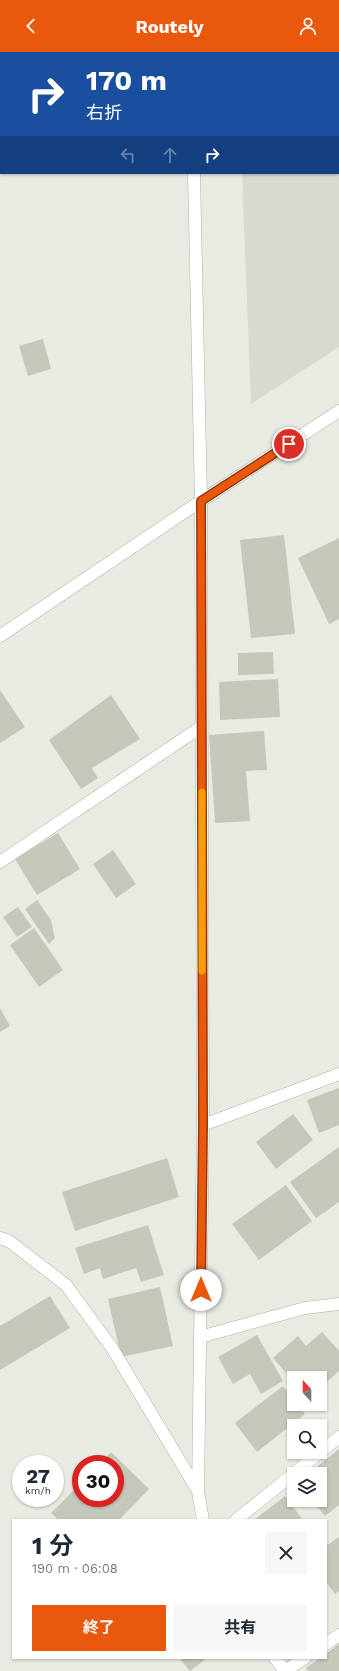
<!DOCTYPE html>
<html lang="ja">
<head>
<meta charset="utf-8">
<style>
  :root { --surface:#fff; --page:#f6f6f7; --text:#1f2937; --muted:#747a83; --accent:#ea580c }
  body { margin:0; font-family:"Work Sans","Noto Sans JP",sans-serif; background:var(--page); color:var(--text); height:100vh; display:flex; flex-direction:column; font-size:15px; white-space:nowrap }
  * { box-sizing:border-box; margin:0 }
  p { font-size:13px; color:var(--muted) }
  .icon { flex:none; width:22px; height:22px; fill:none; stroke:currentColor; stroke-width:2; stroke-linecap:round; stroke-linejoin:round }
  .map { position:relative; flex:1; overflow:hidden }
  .drawer { position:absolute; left:12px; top:1467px; width:315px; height:140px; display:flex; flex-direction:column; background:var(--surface); border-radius:0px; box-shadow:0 1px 3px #0004 }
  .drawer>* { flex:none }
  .guide { position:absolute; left:0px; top:0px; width:339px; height:122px; box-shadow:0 1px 3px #0004; background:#1a4fa0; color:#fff; overflow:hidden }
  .needle { width:26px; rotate:339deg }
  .tools { position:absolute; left:287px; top:1319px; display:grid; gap:8px }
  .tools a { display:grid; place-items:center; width:40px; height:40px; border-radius:0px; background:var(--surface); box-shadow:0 1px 3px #0004; font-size:20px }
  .speed { position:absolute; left:12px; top:1403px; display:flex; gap:8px; font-size:20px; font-weight:700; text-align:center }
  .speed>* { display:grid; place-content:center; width:52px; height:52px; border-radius:50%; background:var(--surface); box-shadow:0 1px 3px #0004; line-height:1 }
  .speed small { font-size:10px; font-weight:400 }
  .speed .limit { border:6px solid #d22; background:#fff; color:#111 }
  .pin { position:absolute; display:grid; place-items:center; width:34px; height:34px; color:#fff; margin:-17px; border:2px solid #fff; border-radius:50%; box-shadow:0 1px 4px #0007 }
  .me { position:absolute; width:44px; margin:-22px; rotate:0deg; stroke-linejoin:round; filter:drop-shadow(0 0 3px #0008) }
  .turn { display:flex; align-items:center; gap:14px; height:84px; padding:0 20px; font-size:18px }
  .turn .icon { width:52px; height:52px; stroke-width:2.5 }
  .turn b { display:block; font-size:28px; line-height:34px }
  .lanes { display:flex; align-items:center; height:38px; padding:0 20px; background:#0003; justify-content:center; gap:20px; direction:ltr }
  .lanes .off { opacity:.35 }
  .round { display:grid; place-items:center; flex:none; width:42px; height:42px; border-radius:0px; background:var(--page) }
  .headline { display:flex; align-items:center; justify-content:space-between; height:68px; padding:0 20px }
  h1 { font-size:24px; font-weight:700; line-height:30px }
  .cta { display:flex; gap:8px; margin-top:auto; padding:8px 20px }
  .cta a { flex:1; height:46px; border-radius:0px; background:var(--accent); color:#fff; font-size:16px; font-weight:700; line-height:46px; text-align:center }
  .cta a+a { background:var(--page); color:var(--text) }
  header { display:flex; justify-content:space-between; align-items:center; height:52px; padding:0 20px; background:var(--accent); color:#fff; font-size:18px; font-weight:700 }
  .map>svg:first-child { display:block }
  .built { fill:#d8dad0 }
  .building { fill:#c4c8ba }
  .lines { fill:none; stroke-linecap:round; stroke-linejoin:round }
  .service-casing { stroke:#adb2a5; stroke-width:13 }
  .minor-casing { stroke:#adb2a5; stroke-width:13 }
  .tertiary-casing { stroke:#adb2a5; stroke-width:13 }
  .service { stroke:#fff; stroke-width:12 }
  .minor { stroke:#fff; stroke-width:12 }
  .tertiary { stroke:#fff; stroke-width:12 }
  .route-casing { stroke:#983908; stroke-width:10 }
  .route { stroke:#ea580c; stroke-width:7 }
  .slow { stroke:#f59e0b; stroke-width:7 }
</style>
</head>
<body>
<header><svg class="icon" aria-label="back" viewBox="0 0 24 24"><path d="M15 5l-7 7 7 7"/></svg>Routely<svg class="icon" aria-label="person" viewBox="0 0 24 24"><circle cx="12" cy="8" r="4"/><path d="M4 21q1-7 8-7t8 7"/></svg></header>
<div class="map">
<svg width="339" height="1619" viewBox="0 0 339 1619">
  <rect width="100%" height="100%" fill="#e8ebe2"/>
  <polygon class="built" points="237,0 339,0 339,295 251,352 242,121 338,121 338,1"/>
  <g class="building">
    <polygon points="43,287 51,317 28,324 19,294"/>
    <polygon points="284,483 295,582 251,586 240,488"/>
    <polygon points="339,486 339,567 329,572 298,506"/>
    <polygon points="273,600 274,622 238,623 238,601"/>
    <polygon points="278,627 280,665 220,668 219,630"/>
    <polygon points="0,638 25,675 0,691"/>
    <polygon points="111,643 140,687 92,716 98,726 81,737 49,688"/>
    <polygon points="264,679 267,718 246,719 250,769 215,771 209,683"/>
    <polygon points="58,781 80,817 37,843 15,807"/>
    <polygon points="113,798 136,832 116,846 93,812"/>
    <polygon points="37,848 51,868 55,886 49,892 25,857"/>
    <polygon points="18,855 32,875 17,885 3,865"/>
    <polygon points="34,876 63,918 39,935 10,893"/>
    <polygon points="0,956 10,974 0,980"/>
    <polygon points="339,1036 339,1073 319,1081 307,1048"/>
    <polygon points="293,1062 313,1088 276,1117 256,1090"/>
    <polygon points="339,1095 339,1150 316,1166 290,1130"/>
    <polygon points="167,1106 179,1145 75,1179 62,1140"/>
    <polygon points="286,1133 312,1169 259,1208 232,1172"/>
    <polygon points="148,1173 164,1223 141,1230 136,1216 103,1227 100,1216 84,1222 75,1196"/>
    <polygon points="160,1235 173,1294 121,1305 108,1247"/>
    <polygon points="50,1244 70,1276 0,1318 0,1274"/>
    <polygon points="322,1280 339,1299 339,1319 320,1336 320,1326 294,1326 294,1330 273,1306 298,1284 306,1294"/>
    <polygon points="257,1283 283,1329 261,1342 250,1322 233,1332 218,1305"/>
    <polygon points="283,1334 294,1348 294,1352 297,1352 305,1362 257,1400 235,1371"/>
    <polygon points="339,1397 339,1453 325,1464 312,1448 320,1448 320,1422 308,1422"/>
    <polygon points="111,1400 149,1437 119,1468 59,1468 51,1461 81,1431 81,1446 115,1446 115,1412 100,1412"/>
    <polygon points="285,1444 303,1468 254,1468"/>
    <polygon points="339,1485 339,1539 335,1542 326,1530 326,1494"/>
    <polygon points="339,1592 339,1619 308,1619 306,1616 320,1606 326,1606 326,1602"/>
    <polygon points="179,1606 207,1606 190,1619"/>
  </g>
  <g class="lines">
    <g class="service-casing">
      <g id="service">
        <polyline points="200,1285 305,1256 339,1252"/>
        <polyline points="236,1468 339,1385"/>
        <polyline points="326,1592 339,1583"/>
        <polyline points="285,1619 305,1606"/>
      </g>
    </g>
    <g class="minor-casing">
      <g id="minor">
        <polyline points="191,0 191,1"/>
        <polyline points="194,121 201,449 203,1073 198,1439 203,1468"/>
        <polyline points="0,810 201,675"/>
        <polyline points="203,1073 339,1022"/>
        <polyline points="0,1186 9,1189 66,1233 112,1296 198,1439"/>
        <polyline points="275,1606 285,1619"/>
      </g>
    </g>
    <g class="tertiary-casing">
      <polyline id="tertiary" points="0,584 201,449 339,359"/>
    </g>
    <use href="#service" class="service"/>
    <use href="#minor" class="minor"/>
    <use href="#tertiary" class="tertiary"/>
  </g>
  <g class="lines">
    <g class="route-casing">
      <polyline id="route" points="201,1238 203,1073 201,449 289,392"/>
    </g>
    <use href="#route" class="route"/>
    <polyline class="slow" points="202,740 202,919"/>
  </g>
</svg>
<div class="tools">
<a><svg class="needle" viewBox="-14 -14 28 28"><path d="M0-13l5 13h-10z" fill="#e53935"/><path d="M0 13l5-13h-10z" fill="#747a83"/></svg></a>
<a><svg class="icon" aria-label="search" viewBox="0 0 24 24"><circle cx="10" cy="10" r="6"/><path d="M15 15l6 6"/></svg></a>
<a><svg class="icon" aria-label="layers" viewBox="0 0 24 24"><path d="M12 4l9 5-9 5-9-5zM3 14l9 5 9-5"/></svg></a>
</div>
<div class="speed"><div>27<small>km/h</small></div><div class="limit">30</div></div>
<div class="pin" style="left:289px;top:392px;background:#d93025"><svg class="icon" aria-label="arrive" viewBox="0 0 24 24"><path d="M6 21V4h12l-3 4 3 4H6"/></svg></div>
<svg class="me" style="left:201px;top:1238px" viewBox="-20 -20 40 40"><circle r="19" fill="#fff"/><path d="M0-13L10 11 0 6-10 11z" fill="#ea580c"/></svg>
<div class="guide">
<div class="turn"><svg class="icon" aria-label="right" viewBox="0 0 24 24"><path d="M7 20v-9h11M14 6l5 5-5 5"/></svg><div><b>170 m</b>右折</div></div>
<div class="lanes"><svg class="icon off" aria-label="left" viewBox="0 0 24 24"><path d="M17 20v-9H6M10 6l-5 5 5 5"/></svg><svg class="icon off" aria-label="ahead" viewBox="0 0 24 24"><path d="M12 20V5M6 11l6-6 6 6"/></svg><svg class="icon" aria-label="right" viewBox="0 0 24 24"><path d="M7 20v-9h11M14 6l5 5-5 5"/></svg></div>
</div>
<section class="drawer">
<div class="headline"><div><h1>1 分</h1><p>190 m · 06:08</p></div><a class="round"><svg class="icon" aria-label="close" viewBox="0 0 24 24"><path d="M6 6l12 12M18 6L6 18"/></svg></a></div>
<div class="cta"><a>終了</a><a>共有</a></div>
</section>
</div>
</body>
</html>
